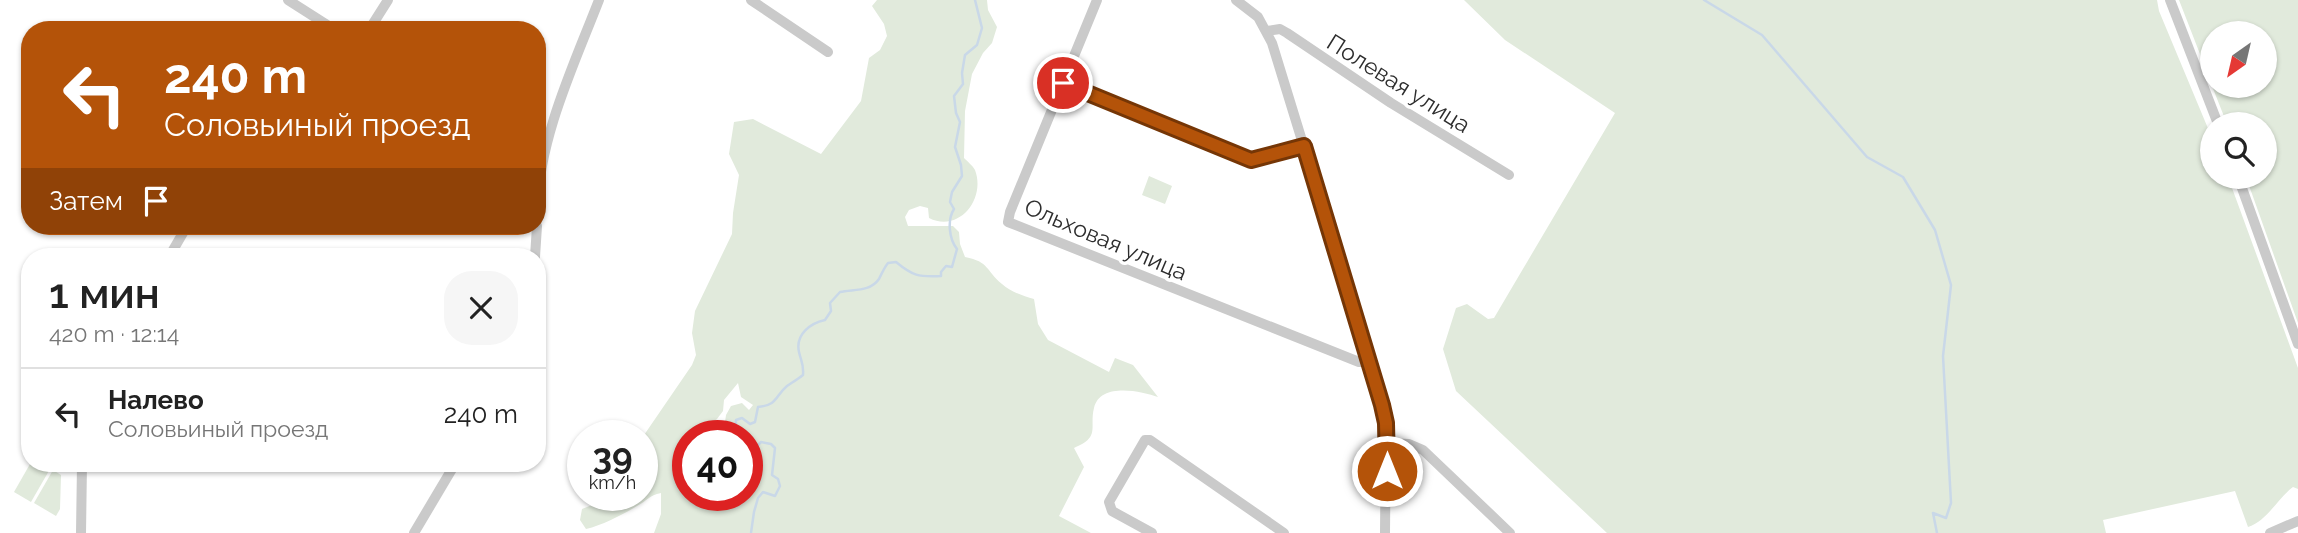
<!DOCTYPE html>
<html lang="ru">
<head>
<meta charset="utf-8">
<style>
  :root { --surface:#fff; --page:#f6f6f6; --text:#222; --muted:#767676; --line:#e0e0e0 }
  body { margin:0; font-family:Raleway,sans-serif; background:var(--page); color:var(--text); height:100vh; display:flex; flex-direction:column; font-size:26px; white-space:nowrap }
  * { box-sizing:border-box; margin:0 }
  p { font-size:23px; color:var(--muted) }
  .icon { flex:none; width:38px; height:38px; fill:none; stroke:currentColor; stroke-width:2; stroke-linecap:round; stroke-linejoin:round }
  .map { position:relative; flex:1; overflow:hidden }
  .side { position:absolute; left:21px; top:248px; width:525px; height:224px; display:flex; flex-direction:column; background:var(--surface); border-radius:28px; box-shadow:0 2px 5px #0004 }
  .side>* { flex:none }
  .banner { position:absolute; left:21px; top:21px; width:525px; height:214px; border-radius:28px; box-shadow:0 2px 5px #0004; background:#b45309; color:#fff; overflow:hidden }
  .needle { width:46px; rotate:214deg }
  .buttons { position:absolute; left:2200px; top:21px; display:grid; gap:14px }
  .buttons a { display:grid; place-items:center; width:77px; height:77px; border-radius:50%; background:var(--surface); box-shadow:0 2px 5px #0004; font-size:35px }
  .speed { position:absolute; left:567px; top:420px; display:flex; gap:14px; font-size:35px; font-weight:700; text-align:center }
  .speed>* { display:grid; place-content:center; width:91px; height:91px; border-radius:50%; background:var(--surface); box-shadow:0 2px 5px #0004; line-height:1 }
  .speed small { font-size:18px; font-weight:400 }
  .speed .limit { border:10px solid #d22; background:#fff; color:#111 }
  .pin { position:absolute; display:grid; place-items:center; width:60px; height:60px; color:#fff; margin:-30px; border:4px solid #fff; border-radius:50%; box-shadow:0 2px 7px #0007 }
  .me { position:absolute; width:77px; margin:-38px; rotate:0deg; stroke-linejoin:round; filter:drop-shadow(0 0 5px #0008) }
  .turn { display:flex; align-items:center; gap:24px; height:147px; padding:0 28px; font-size:32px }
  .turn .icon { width:91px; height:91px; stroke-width:2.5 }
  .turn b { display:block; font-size:49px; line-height:60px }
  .then { display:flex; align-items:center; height:66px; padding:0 28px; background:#0003; gap:14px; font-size:26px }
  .round { display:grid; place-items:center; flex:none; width:74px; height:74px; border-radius:28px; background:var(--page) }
  .headline { display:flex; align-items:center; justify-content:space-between; height:119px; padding:0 28px }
  h1 { font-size:42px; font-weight:600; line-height:52px }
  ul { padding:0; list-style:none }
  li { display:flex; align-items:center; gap:21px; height:91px; padding:0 28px; border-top:2px solid var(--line) }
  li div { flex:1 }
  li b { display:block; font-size:26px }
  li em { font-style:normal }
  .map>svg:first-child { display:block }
  .green { fill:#e1eadc; fill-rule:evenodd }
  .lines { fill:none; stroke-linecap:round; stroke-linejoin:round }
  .stream { stroke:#c9d8e8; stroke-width:2.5 }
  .minor { stroke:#cacaca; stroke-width:10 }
  .route-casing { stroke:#753606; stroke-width:18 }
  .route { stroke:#b45309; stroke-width:12 }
  .labels { text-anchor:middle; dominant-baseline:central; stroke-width:7; stroke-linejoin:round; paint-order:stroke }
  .street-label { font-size:23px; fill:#2d2d2d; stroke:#fff }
</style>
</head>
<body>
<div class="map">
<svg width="2298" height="533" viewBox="0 0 2298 533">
  <rect width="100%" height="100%" fill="#fff"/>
  <g class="green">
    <path d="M877,0H987L988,10L997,27L992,43L983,53L972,74L965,111L964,158C967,161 973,166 975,170C986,199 959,233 929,218L928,208L920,206L909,210L905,217L908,226H953L959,232L960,244L965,257C990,262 985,270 1002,284C1011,292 1023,296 1034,299L1038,324L1048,340L1109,372L1115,358L1133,365L1158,397C1141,391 1100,382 1094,408C1089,428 1101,437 1074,448L1084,467L1059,516L1091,533H654L661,514V493C649,495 647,501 637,506C622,515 603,525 586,529L580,520L582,509L592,505L603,495H642V438L692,365L696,355L692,333L695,311L732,234L733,213L739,175L729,154L734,122L753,119L821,154L861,101L869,58L880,50L887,36L884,24L872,6ZM738,383L741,397L753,405L749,410L742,403L731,406L726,415L723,436H747V495H688V479L684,483L680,479L681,474L688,468L687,432L697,435L702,433L717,419L723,411L724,400Z"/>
    <path d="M1464,0H2157L2159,11L2212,138V177H2228L2298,368V489L2293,487C2278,498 2266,522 2248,527L2235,491L2103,520L2106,533H1607L1456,391L1443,349L1456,308L1467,304L1488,319L1494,318L1615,113L1505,40Z"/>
    <polygon points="2179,0 2298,0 2298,323 2246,177 2264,177 2264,124 2227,124 2212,86 2264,86 2264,33 2212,33 2212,85"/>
    <polygon points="1149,176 1172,186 1165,204 1142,195"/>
    <polygon points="30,464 41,464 50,469 31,502 14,492"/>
    <polygon points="53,470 61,475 60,509 56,516 34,503"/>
  </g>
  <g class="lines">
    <g class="stream">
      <polyline points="1704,0 1762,35 1867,157 1903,177 1935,230 1951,285 1943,356 1951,503 1946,518 1933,513 1937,533"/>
      <path d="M735,436L736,420L742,418L750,424L755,422L758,407C778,405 775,396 787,386C793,382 798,379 803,375C804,364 801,361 799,352C795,334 811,323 825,320L831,311L830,303L840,292C854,289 870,292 879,279C882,273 884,268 888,263L896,262C913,276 918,277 941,276V272L946,266L952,267L957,249C949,239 947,220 954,209L950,202L952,192L962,176L961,165L955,147L960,122L956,113L954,96L963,84L962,73L965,55L977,45L982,28L975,0"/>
      <polyline points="747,460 753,460 756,447 761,442 771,444 775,448 772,475 778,479 780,486 775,496 763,492 758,498 754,512 751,533"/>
    </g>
    <g class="minor">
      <polyline points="288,0 335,30"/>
      <polyline points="751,0 828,52"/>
      <polyline points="1097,0 1010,212 1008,222 1359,362 1370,362"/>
      <polyline points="1236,0 1258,17 1272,43 1370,362 1386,423 1385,533"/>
      <polyline points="2170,0 2218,124"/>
      <polyline points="369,30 388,0"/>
      <polyline points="1267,31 1280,29 1287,33 1391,103 1509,175"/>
      <polyline points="1063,83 1246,158 1256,159 1304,146"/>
      <polyline points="2238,177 2298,344"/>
      <path d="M537,208C540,136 573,67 599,0"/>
      <polyline points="169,257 187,226"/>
      <polyline points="535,257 537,226"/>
      <polyline points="1387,443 1409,444 1423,450 1510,533"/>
      <polyline points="81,533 82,464"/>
      <polyline points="414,533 455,464"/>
      <polyline points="1152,533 1112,511 1109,502 1145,440 1150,440 1284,533"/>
      <polyline points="2270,533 2298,521"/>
    </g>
  </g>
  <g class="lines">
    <g class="route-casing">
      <polyline id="route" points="1063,83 1251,160 1304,146 1382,405 1386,423 1387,471"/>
    </g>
    <use href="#route" class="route"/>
  </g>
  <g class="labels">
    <g class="street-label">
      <text transform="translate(1399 83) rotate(32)">Полевая улица</text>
      <text transform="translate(1106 239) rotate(23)">Ольховая улица</text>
    </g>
  </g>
</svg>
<div class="buttons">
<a><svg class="needle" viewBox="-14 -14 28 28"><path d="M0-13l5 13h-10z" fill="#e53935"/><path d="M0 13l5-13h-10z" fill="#767676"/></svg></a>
<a><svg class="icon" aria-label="search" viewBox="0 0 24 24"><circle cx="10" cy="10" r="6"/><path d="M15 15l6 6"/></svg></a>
</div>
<div class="speed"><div>39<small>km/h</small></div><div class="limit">40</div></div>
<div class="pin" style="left:1063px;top:83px;background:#d93025"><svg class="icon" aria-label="arrive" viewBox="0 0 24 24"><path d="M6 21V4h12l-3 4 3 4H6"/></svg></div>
<svg class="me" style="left:1387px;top:471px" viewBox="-20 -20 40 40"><circle r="17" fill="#b45309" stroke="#fff" stroke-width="3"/><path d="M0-11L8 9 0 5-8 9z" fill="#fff"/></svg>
<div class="banner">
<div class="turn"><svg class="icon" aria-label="left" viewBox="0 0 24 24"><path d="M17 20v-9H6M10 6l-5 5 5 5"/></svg><div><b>240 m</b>Соловьиный проезд</div></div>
<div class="then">Затем<svg class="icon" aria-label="arrive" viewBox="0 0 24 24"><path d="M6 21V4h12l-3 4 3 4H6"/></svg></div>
</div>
<section class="side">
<div class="headline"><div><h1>1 мин</h1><p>420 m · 12:14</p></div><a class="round"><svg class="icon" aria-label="close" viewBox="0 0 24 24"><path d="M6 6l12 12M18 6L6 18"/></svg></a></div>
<ul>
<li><svg class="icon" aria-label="left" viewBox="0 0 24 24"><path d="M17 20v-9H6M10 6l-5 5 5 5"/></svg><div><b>Налево</b><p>Соловьиный проезд</p></div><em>240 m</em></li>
</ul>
</section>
</div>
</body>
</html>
